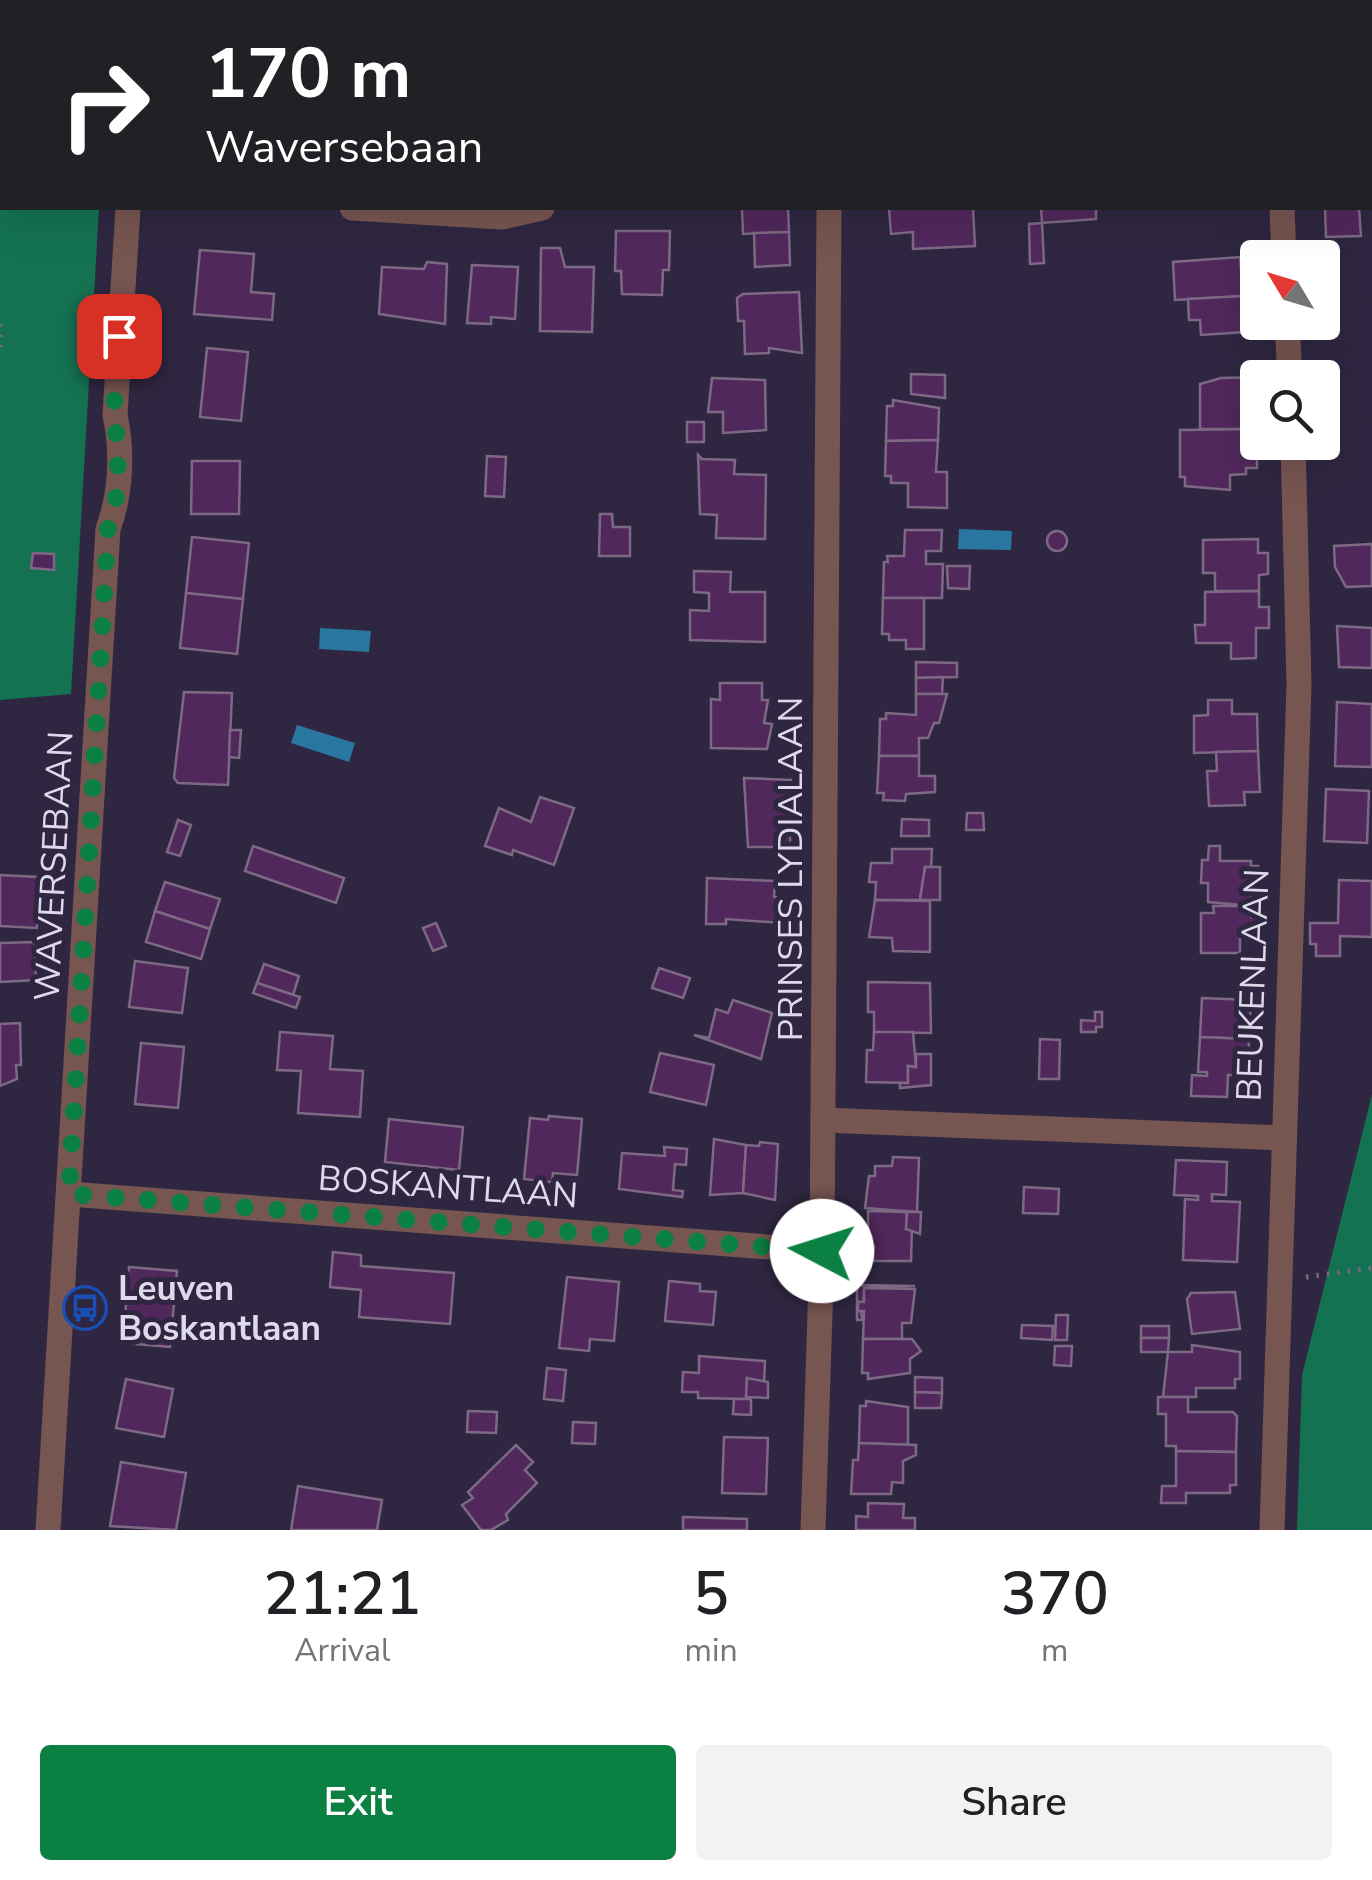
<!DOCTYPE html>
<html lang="en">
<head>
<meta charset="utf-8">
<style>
  :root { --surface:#fff; --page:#f2f2f2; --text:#202124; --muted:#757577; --accent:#0b8043 }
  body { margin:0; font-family:"Nunito Sans",sans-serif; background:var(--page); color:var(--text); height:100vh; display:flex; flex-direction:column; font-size:38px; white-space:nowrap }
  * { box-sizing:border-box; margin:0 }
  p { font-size:32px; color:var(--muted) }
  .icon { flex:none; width:55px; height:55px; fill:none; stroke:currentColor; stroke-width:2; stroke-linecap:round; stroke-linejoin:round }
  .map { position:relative; height:1530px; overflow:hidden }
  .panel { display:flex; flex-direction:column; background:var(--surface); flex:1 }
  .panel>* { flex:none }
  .guide { position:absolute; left:0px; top:0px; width:1372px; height:210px; box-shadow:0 10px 40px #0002; background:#202124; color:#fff; overflow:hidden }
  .needle { width:65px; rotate:308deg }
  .controls { position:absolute; left:1240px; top:240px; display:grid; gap:20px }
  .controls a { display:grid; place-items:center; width:100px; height:100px; border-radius:10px; background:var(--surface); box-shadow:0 10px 40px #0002; font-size:50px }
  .pin { position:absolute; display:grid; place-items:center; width:85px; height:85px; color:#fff; margin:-42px; border-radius:20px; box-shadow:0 5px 15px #0006 }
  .me { position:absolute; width:110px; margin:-55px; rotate:275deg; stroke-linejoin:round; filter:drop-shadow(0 0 8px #0008) }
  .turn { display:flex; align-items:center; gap:35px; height:210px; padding:0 40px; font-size:45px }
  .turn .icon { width:130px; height:130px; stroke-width:2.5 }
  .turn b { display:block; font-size:70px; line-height:85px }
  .eta { display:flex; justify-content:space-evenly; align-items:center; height:170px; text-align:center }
  .eta b { font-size:60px; font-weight:600; line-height:70px }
  .cta { display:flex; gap:20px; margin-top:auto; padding:20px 40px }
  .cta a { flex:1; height:115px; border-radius:10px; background:var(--accent); color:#fff; font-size:40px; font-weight:600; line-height:115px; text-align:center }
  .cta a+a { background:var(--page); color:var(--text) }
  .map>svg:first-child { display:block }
  .forest { fill:#147252 }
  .water { fill:#2976a0 }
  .building { fill:#51285c; stroke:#7d6983; stroke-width:2.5 }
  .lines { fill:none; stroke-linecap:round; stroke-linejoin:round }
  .path { stroke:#716b81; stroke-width:5; stroke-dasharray:2.5 8; stroke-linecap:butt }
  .minor { stroke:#775651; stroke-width:25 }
  .route { stroke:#0b8043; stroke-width:18; stroke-dasharray:0 32.4 }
  .labels { text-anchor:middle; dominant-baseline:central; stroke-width:10; stroke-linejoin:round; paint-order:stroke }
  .street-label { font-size:35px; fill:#dedaeb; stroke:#2f2741 }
  .poi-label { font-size:35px; font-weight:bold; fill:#dedaeb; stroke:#2f2741; text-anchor:start }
</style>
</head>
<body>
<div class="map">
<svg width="1372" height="1530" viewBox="0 0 1372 1530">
  <rect width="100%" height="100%" fill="#2f2741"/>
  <g class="forest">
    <polygon points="0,0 110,0 2,2 2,208 99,208 71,694 0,700"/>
    <polygon points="1372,1094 1372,1530 1297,1530 1302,1375"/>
  </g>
  <g class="water">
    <polygon points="959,529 1012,531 1011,550 958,549"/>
    <polygon points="320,628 371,631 369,652 319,649"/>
    <polygon points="297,725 355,743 349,762 291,743"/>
  </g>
  <g class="building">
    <polygon points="742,208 788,208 789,232 743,234"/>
    <polygon points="889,208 973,208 975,246 913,249 913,232 891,234"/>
    <polygon points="1041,208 1096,208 1096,219 1042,223"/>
    <polygon points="1325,208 1359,208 1361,236 1326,237"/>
    <polygon points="1042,223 1044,263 1030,264 1029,224"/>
    <polygon points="616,231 670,231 669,270 663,270 662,295 622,294 621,271 615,271"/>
    <polygon points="789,232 790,265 755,267 754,233"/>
    <polygon points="541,248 560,248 565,267 594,267 592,332 540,331"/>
    <polygon points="200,250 254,254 251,292 274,294 272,320 194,314"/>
    <polygon points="1240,257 1243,296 1175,300 1173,262"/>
    <polygon points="427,262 447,264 445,324 379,314 382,267 424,269"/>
    <polygon points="472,265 518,267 515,319 491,317 491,324 467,323"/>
    <polygon points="799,292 802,353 769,348 769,353 745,354 744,321 738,321 737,298 743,294"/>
    <polygon points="1243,296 1245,332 1201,335 1200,320 1189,320 1188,299"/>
    <polygon points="207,348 248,352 241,421 200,417"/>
    <polygon points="911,374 945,375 945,398 911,394"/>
    <polygon points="1262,377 1258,378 1257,429 1200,429 1200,384 1221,378"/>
    <polygon points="712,378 765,380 766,430 723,433 723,412 708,412"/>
    <polygon points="893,400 939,408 938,440 886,441 887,406 893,406"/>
    <rect x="687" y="422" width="17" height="20"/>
    <polygon points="1257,429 1257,468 1246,468 1246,474 1230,475 1230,490 1185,486 1185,477 1180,477 1180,430"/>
    <polygon points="938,440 936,472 947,472 947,508 908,507 908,483 891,483 891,476 885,476 886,441"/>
    <polygon points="698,455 702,459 735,460 734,474 766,475 765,539 716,538 717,515 700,514"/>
    <polygon points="487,456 506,457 504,497 485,496"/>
    <polygon points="192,461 240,461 239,514 191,514"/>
    <polygon points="600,514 612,514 613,527 630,527 630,556 599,556"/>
    <polygon points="905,530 942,530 941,551 926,551 926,564 943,564 942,598 883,598 884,562 888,562 887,556 904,556"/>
    <circle cx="1057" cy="541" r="10"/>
    <polygon points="192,537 249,543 243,599 186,593"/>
    <polygon points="1258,539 1258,553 1268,553 1268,574 1259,575 1259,591 1215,591 1215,573 1203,573 1203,540"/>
    <polygon points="1372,544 1372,586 1346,587 1335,567 1334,546"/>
    <polygon points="33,553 54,554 54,570 31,568"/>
    <polygon points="947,566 970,566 969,589 948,588"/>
    <polygon points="694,571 731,572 730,592 765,592 765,642 690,640 690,610 709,611 709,593 694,592"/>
    <polygon points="1259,591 1259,607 1269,607 1269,628 1256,628 1256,658 1231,659 1231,643 1196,643 1195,625 1205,625 1205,592"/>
    <polygon points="186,593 243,599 237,654 180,648"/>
    <polygon points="883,598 924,598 924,649 906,649 906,640 889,640 889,634 882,634"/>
    <polygon points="1337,626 1372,628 1372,668 1339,667"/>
    <polygon points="916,662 957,663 957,677 916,678"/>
    <polygon points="943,677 942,694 916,694 916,678"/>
    <polygon points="720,683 762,683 762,700 768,700 764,723 772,724 767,749 711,748 711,699 720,700"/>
    <polygon points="184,692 232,693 228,785 178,783 174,778"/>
    <polygon points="916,694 947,694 939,723 934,723 928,738 919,738 919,756 879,756 880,719 886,719 886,713 916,715"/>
    <polygon points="1208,700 1232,700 1232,714 1257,714 1258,751 1194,753 1194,716 1208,715"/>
    <polygon points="1337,702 1372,704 1372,767 1335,766"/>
    <polygon points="241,730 239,758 229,757 230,730"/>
    <polygon points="1258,751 1260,792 1244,792 1245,805 1209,806 1207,771 1217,771 1216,752"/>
    <polygon points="879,756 919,756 919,776 935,776 935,792 906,794 905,801 883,800 884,793 877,793"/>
    <polygon points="744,778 791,780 790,847 748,847"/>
    <polygon points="1326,789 1369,791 1367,843 1324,841"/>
    <polygon points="540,797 574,808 554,865 513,850 512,855 485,846 499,808 531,822"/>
    <polygon points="967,813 983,813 984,830 966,830"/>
    <polygon points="902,819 929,820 929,836 901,836"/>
    <polygon points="178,820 191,825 180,856 167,852"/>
    <polygon points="253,846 344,878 336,903 245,871"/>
    <polygon points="1209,846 1220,846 1220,861 1251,861 1251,866 1258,866 1259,883 1251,883 1251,906 1208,902 1208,883 1201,883 1202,860 1208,860"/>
    <polygon points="892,849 932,849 931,868 925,867 920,900 875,900 876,882 869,882 871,863 892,863"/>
    <polygon points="925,867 940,867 940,900 920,900"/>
    <polygon points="0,875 39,877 37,928 0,926"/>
    <polygon points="707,878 775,881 774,897 784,898 783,923 726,919 726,924 706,924"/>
    <polygon points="1339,880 1372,881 1372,937 1340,936 1340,956 1316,956 1316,944 1310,944 1310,923 1338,923"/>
    <polygon points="165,882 220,899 210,929 155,911"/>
    <polygon points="875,900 930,901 930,952 893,951 892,938 869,937"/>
    <polygon points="1213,906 1251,906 1251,917 1257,917 1257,937 1240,937 1240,953 1201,953 1201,913 1214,913"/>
    <polygon points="155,911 210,929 201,959 146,942"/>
    <polygon points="436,923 446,946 433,951 423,928"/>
    <polygon points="35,942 36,980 0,982 0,943"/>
    <polygon points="135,961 188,968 182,1013 129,1007"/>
    <polygon points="264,964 299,976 293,995 257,983"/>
    <polygon points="659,968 690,978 683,998 652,988"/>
    <polygon points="868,982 930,983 931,1033 874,1032 874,1012 868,1012"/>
    <polygon points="257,983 300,997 296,1008 253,993"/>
    <polygon points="1202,998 1251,1000 1249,1039 1200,1037"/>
    <polygon points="733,1000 772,1013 761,1059 694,1035 709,1038 716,1009 728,1013"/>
    <polygon points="1095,1012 1102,1012 1102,1027 1096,1027 1096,1032 1081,1032 1081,1020 1095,1021"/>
    <polygon points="20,1023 21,1065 16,1065 17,1079 0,1086 0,1024"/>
    <polygon points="280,1032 333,1036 330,1069 363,1071 360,1117 298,1113 301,1071 277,1070"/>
    <polygon points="874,1032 913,1032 916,1067 908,1066 908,1083 866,1082 867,1050 873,1050"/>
    <polygon points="1200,1037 1249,1039 1248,1075 1228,1075 1227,1097 1191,1096 1192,1075 1207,1076 1207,1072 1198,1072"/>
    <polygon points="1040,1039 1060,1040 1059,1079 1039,1079"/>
    <polygon points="141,1043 184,1047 178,1108 135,1104"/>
    <polygon points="660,1053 714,1065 706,1105 650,1092"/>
    <polygon points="916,1054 931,1054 931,1085 900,1088 900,1083 908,1083 908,1066 916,1067"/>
    <polygon points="549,1116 582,1119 577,1175 553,1173 552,1182 524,1179 530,1118 548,1120"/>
    <polygon points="389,1119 463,1127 459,1170 385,1162"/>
    <polygon points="714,1139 746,1145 743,1193 710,1195"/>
    <polygon points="760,1142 778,1144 775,1200 743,1193 746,1145 759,1146"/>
    <polygon points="664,1147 687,1149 686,1165 675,1164 673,1190 683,1191 682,1197 619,1189 622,1153 665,1156"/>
    <polygon points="893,1157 919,1158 917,1212 865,1208 869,1176 875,1176 875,1166 892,1166"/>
    <polygon points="1176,1160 1227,1162 1226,1195 1212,1194 1212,1201 1240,1202 1237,1262 1183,1260 1185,1199 1198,1200 1198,1196 1174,1195"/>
    <polygon points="1024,1187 1059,1189 1058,1214 1023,1213"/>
    <polygon points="868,1211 907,1212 906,1229 912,1228 911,1261 873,1261 874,1246 862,1246 862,1237 868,1238"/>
    <polygon points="907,1212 921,1212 920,1234 906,1229"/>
    <polygon points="333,1252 361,1255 361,1266 454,1273 450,1324 359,1317 361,1290 330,1287"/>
    <polygon points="129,1267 177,1271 170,1347 123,1343"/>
    <polygon points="567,1277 619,1282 614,1341 590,1339 589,1351 559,1348"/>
    <polygon points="669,1281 700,1284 700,1291 716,1292 713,1325 665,1321"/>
    <polygon points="857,1285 915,1286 864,1288 864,1302 858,1302 863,1320 857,1320"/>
    <polygon points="864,1288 915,1289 911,1323 902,1323 902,1339 863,1339 864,1311 858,1311 858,1302 864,1302"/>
    <polygon points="1235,1292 1240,1329 1192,1334 1187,1299 1191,1293"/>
    <polygon points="1056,1315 1068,1315 1067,1340 1055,1340"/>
    <polygon points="1022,1325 1053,1326 1052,1340 1021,1338"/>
    <rect x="1141" y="1326" width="28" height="12"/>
    <polygon points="1141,1338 1169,1338 1168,1352 1141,1352"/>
    <polygon points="863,1339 912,1339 921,1351 910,1359 910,1373 868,1379 868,1373 862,1373"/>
    <polygon points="1192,1345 1240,1352 1240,1379 1235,1379 1235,1388 1196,1388 1196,1397 1163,1397 1168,1352 1192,1352"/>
    <polygon points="1055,1346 1072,1346 1071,1366 1054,1365"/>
    <polygon points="699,1356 765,1361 764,1382 747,1378 746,1399 698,1398 698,1392 682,1392 683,1372 699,1373"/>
    <polygon points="547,1368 566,1370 563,1401 544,1399"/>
    <polygon points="915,1377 942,1378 942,1393 915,1392"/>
    <polygon points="747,1378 768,1382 768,1398 746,1397"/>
    <polygon points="126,1379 173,1389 164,1437 116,1428"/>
    <polygon points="915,1392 942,1393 941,1408 915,1408"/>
    <polygon points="1158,1397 1188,1397 1188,1412 1233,1412 1237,1416 1236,1452 1176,1451 1176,1446 1166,1446 1166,1414 1158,1414"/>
    <polygon points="734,1399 751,1399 751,1415 733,1414"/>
    <polygon points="866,1401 908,1407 908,1445 859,1443 860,1406 866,1406"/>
    <polygon points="468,1411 497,1412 496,1433 467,1432"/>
    <polygon points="573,1422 596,1423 595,1444 572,1443"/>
    <polygon points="724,1437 768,1438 766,1494 722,1493"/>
    <polygon points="859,1443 916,1445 916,1455 903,1461 903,1483 892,1482 891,1494 851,1494 853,1460 858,1460"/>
    <polygon points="516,1445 533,1462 525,1470 537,1483 506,1514 508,1520 491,1530 481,1530 462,1505 473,1498 468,1492"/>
    <polygon points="1176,1451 1236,1452 1236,1485 1230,1485 1230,1493 1186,1493 1186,1503 1161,1503 1162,1486 1176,1486"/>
    <polygon points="121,1462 186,1473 176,1530 110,1526"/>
    <polygon points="298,1486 382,1500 377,1530 291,1530"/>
    <polygon points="868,1503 904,1504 903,1518 915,1518 915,1530 856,1530 856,1516 868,1517"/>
    <polygon points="683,1517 747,1519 747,1530 683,1530"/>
  </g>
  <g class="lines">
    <g class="path">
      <polyline points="0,324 0,350"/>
      <polyline points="1306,1277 1372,1268"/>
    </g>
    <g class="minor">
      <polyline points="764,0 765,2"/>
      <polyline points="141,2 141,0"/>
      <polyline points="1370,116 1372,116"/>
      <polyline points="352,208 502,217 542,208"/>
      <polyline points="1282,208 1284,258"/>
      <polyline points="1287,322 1290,378"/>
      <polyline points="823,1120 1282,1138"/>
      <polyline points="69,1194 822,1251"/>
      <path d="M48,1530L108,529C121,494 123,451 115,415L128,208"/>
      <polyline points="813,1530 822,1251 829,208"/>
      <polyline points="1272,1530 1299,684 1293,442"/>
    </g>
  </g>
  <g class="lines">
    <path class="route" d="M119,336C118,361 113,388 115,414C117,456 123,487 108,529L69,1194L822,1251"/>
  </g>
  <defs>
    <g id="bus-ring" transform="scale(2.25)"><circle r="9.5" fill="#2f2741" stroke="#1a4fb4" stroke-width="1.5"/><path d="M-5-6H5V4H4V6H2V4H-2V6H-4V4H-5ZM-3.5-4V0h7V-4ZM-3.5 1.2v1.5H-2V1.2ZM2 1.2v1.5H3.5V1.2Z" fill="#1a4fb4"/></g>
  </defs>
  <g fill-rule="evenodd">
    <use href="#bus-ring" x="85" y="1308"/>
  </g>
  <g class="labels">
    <g class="street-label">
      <text transform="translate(54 866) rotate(-87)">WAVERSEBAAN</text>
      <text transform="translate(790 869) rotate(-90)">PRINSES LYDIALAAN</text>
      <text transform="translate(1253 985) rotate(-88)">BEUKENLAAN</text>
      <text transform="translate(448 1187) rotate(4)">BOSKANTLAAN</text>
    </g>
    <g class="poi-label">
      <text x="118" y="1288">Leuven<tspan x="118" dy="40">Boskantlaan</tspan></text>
    </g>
  </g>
</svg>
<div class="controls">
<a><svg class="needle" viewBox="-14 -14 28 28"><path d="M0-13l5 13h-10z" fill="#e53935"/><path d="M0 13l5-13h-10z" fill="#757577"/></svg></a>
<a><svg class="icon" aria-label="search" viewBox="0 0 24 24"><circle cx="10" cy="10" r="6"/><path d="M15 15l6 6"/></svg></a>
</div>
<div class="pin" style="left:119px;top:336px;background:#d93025"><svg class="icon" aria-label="arrive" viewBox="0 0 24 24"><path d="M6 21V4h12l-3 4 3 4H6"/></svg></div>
<svg class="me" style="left:822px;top:1251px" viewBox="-20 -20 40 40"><circle r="19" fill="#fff"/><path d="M0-13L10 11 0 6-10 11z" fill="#0b8043"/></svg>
<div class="guide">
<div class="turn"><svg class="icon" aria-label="right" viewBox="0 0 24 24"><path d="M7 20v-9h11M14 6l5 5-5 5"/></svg><div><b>170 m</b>Waversebaan</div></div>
</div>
</div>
<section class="panel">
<div class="eta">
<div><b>21:21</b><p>Arrival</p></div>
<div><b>5</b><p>min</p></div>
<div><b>370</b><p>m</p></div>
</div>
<div class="cta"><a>Exit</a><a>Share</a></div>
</section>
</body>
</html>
